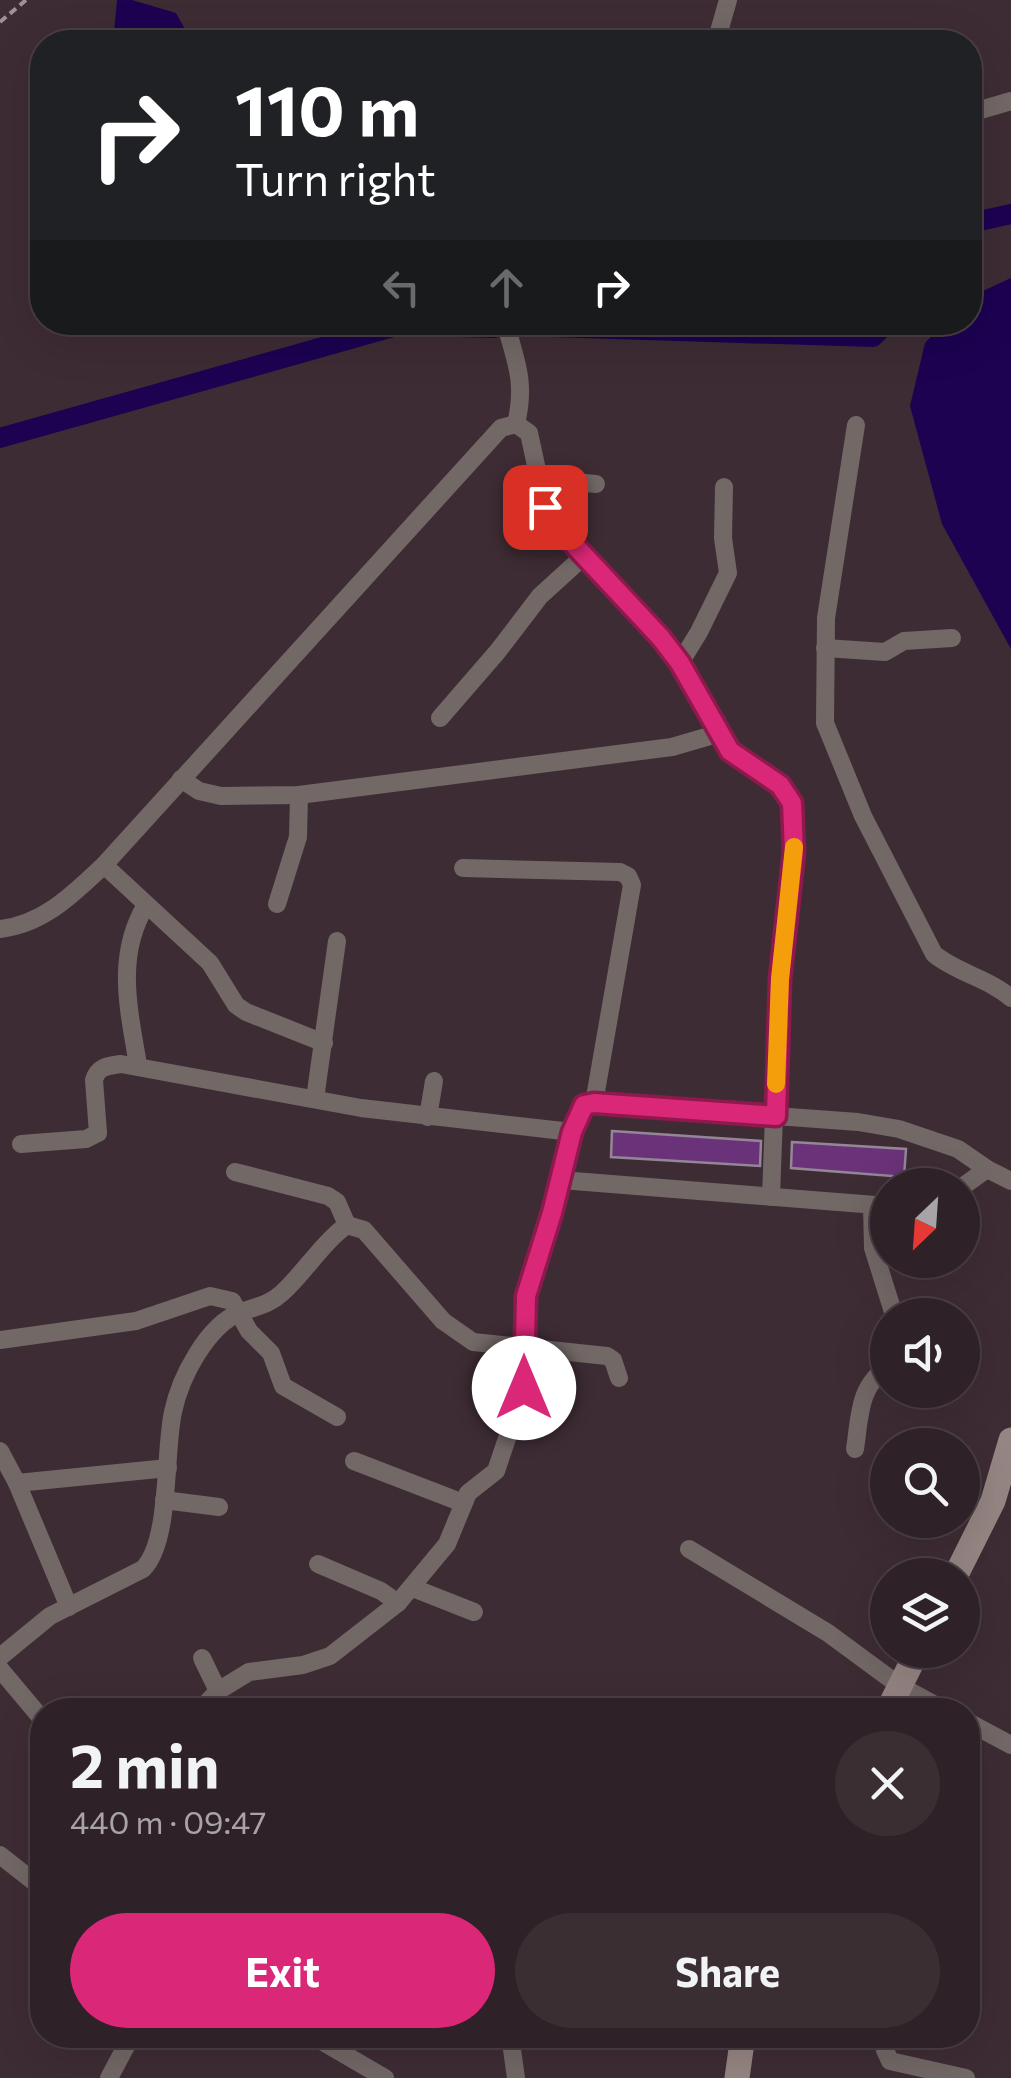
<!DOCTYPE html>
<html lang="en">
<head>
<meta charset="utf-8">
<style>
  :root { --surface:#2e2127; --page:#3a2e33; --text:#f1f3f6; --muted:#a7a3a7; --line:#493e44; --accent:#db2777 }
  body { margin:0; font-family:Commissioner,sans-serif; background:var(--page); color:var(--text); height:100vh; display:flex; flex-direction:column; font-size:38px; white-space:nowrap }
  * { box-sizing:border-box; margin:0 }
  p { font-size:32px; color:var(--muted) }
  .icon { flex:none; width:55px; height:55px; fill:none; stroke:currentColor; stroke-width:2; stroke-linecap:round; stroke-linejoin:round }
  .map { position:relative; flex:1; overflow:hidden }
  .side { position:absolute; left:30px; top:1698px; width:950px; height:350px; display:flex; flex-direction:column; background:var(--surface); border-radius:40px; box-shadow:0 10px 40px #0002,0 0 0 2px var(--line) }
  .side>* { flex:none }
  .banner { position:absolute; left:30px; top:30px; width:952px; height:305px; border-radius:40px; box-shadow:0 10px 40px #0002,0 0 0 2px var(--line); background:#202124; color:#fff; overflow:hidden }
  .needle { width:65px; rotate:205deg }
  .fabs { position:absolute; left:870px; top:1168px; display:grid; gap:20px }
  .fabs a { display:grid; place-items:center; width:110px; height:110px; border-radius:50%; background:var(--surface); box-shadow:0 10px 40px #0002,0 0 0 2px var(--line); font-size:50px }
  .pin { position:absolute; display:grid; place-items:center; width:85px; height:85px; color:#fff; margin:-42px; border-radius:20px; box-shadow:0 5px 15px #0006 }
  .me { position:absolute; width:110px; margin:-55px; rotate:0deg; stroke-linejoin:round; filter:drop-shadow(0 0 8px #0008) }
  .turn { display:flex; align-items:center; gap:35px; height:210px; padding:0 40px; font-size:45px }
  .turn .icon { width:130px; height:130px; stroke-width:2.5 }
  .turn b { display:block; font-size:70px; line-height:85px }
  .lanes { display:flex; align-items:center; height:95px; padding:0 40px; background:#0003; justify-content:center; gap:50px; direction:ltr }
  .lanes .off { opacity:.35 }
  .round { display:grid; place-items:center; flex:none; width:105px; height:105px; border-radius:52px; background:var(--page) }
  .overview { display:flex; align-items:center; justify-content:space-between; height:170px; padding:0 40px }
  h1 { font-size:60px; font-weight:700; line-height:75px }
  .button { display:flex; gap:20px; margin-top:auto; padding:20px 40px }
  .button a { flex:1; height:115px; border-radius:60px; background:var(--accent); color:#fff; font-size:40px; font-weight:700; line-height:115px; text-align:center }
  .button a+a { background:var(--page); color:var(--text) }
  .map>svg:first-child { display:block }
  .water { fill:#1c0251 }
  .lines { fill:none; stroke-linecap:round; stroke-linejoin:round }
  .canal { stroke:#1c0251; stroke-width:20 }
  .building { fill:#6a3278; stroke:#948697; stroke-width:2.5 }
  .path { stroke:#a09197; stroke-width:4; stroke-dasharray:8 5; stroke-linecap:butt }
  .street { stroke:#726866; stroke-width:18 }
  .secondary { stroke:#958583; stroke-width:25 }
  .route-casing { stroke:#8e194d; stroke-width:25 }
  .route { stroke:#db2777; stroke-width:18 }
  .slow { stroke:#f59e0b; stroke-width:18 }
</style>
</head>
<body>
<div class="map">
<svg width="1011" height="2078" viewBox="0 0 1011 2078">
  <rect width="100%" height="100%" fill="#3e2c34"/>
  <g class="water">
    <polygon points="117,0 132,0 176,13 192,42 113,42"/>
    <polygon points="1011,278 1011,649 942,524 910,406 925,343 944,323 970,322 970,297"/>
  </g>
  <g class="lines">
    <g class="canal">
      <polyline points="970,223 1011,214"/>
      <polyline points="420,326 495,328"/>
      <polyline points="518,326 873,337 888,322"/>
      <polyline points="0,438 397,326"/>
    </g>
  </g>
  <g class="building">
    <polygon points="612,1131 761,1141 760,1166 611,1157"/>
    <polygon points="792,1142 906,1149 904,1177 791,1168"/>
  </g>
  <g class="lines">
    <polyline class="path" points="0,22 26,0"/>
    <g class="street">
      <polyline points="716,42 728,0"/>
      <polyline points="970,113 1011,101"/>
      <path d="M505,322C516,362 526,382 516,424"/>
      <path d="M856,425L826,618L825,723L863,816L934,954C957,973 988,978 1011,998"/>
      <polyline points="540,479 596,484"/>
      <polyline points="825,648 885,652 904,641 952,638"/>
      <polyline points="680,663 699,632 728,573 723,538 724,487"/>
      <polyline points="440,718 498,651 540,596 584,556"/>
      <polyline points="181,779 199,791 221,796 299,795 672,747 720,733"/>
      <polyline points="104,865 210,963 236,1005 246,1012 324,1043"/>
      <polyline points="463,868 620,872 628,876 632,885 594,1103"/>
      <polyline points="277,904 298,837 299,795"/>
      <path d="M0,929C44,924 73,894 104,865L501,428L516,424L529,433L545,507L553,522L661,638L680,663L730,751L780,785L792,803L794,852L779,979L771,1197"/>
      <path d="M138,1065C129,1010 115,956 146,905"/>
      <polyline points="315,1099 337,941"/>
      <polyline points="428,1117 434,1081"/>
      <path d="M21,1144L86,1139L98,1133L94,1080C98,1066 108,1066 121,1064L361,1108L572,1132"/>
      <polyline points="235,1172 328,1196 337,1202 347,1225"/>
      <polyline points="561,1180 888,1206"/>
      <polyline points="962,1187 987,1169"/>
      <polyline points="872,1206 873,1248 894,1315"/>
      <polyline points="0,1340 136,1321 210,1296 232,1301 249,1331 271,1353 283,1386 337,1417"/>
      <path d="M855,1449C860,1417 858,1386 888,1367"/>
      <polyline points="0,1451 17,1483 69,1607"/>
      <polyline points="354,1461 463,1503"/>
      <polyline points="17,1483 168,1468"/>
      <polyline points="164,1500 219,1507"/>
      <polyline points="689,1549 828,1633 900,1686 944,1710"/>
      <polyline points="318,1564 381,1591 398,1603"/>
      <polyline points="413,1588 474,1612"/>
      <path d="M0,1657L50,1616L143,1569C171,1541 164,1452 173,1412C180,1378 207,1325 241,1312C257,1306 269,1305 282,1293C305,1272 322,1243 347,1225L364,1230L443,1321L473,1342L607,1356L613,1360L619,1378"/>
      <polyline points="202,1658 218,1691"/>
      <polyline points="0,1669 42,1719"/>
      <polyline points="584,1706 597,1710"/>
      <polyline points="200,1710 218,1691 249,1672 303,1665 330,1656 398,1603 447,1544 468,1493 496,1471 524,1388 525,1296 552,1213 572,1132 584,1105 594,1103 858,1122 899,1129 958,1149 987,1169 1011,1181"/>
      <polyline points="968,1722 1011,1745"/>
      <polyline points="0,1855 42,1888"/>
      <polyline points="311,2035 385,2078"/>
      <polyline points="510,2035 516,2078"/>
      <polyline points="885,2035 885,2050 890,2061 966,2078"/>
      <polyline points="109,2078 132,2035"/>
    </g>
    <g class="secondary">
      <polyline points="956,1575 993,1501 1011,1440"/>
      <polyline points="888,1710 918,1650"/>
      <polyline points="737,2078 743,2035"/>
    </g>
  </g>
  <g class="lines">
    <g class="route-casing">
      <polyline id="route" points="524,1388 526,1296 552,1213 572,1132 584,1105 594,1103 776,1116 780,979 794,852 792,803 780,785 730,751 680,663 661,638 564,534 545,507"/>
    </g>
    <use href="#route" class="route"/>
    <polyline class="slow" points="776,1084 780,979 794,847"/>
  </g>
</svg>
<div class="fabs">
<a><svg class="needle" viewBox="-14 -14 28 28"><path d="M0-13l5 13h-10z" fill="#e53935"/><path d="M0 13l5-13h-10z" fill="#a7a3a7"/></svg></a>
<a><svg class="icon" aria-label="sound" viewBox="0 0 24 24"><path d="M4 9h4l5-4v14l-5-4H4zM17 9q2 3 0 6"/></svg></a>
<a><svg class="icon" aria-label="search" viewBox="0 0 24 24"><circle cx="10" cy="10" r="6"/><path d="M15 15l6 6"/></svg></a>
<a><svg class="icon" aria-label="layers" viewBox="0 0 24 24"><path d="M12 4l9 5-9 5-9-5zM3 14l9 5 9-5"/></svg></a>
</div>
<div class="pin" style="left:545px;top:507px;background:#d93025"><svg class="icon" aria-label="arrive" viewBox="0 0 24 24"><path d="M6 21V4h12l-3 4 3 4H6"/></svg></div>
<svg class="me" style="left:524px;top:1388px" viewBox="-20 -20 40 40"><circle r="19" fill="#fff"/><path d="M0-13L10 11 0 6-10 11z" fill="#db2777"/></svg>
<div class="banner">
<div class="turn"><svg class="icon" aria-label="right" viewBox="0 0 24 24"><path d="M7 20v-9h11M14 6l5 5-5 5"/></svg><div><b>110 m</b>Turn right</div></div>
<div class="lanes"><svg class="icon off" aria-label="left" viewBox="0 0 24 24"><path d="M17 20v-9H6M10 6l-5 5 5 5"/></svg><svg class="icon off" aria-label="ahead" viewBox="0 0 24 24"><path d="M12 20V5M6 11l6-6 6 6"/></svg><svg class="icon" aria-label="right" viewBox="0 0 24 24"><path d="M7 20v-9h11M14 6l5 5-5 5"/></svg></div>
</div>
<section class="side">
<div class="overview"><div><h1>2 min</h1><p>440 m · 09:47</p></div><a class="round"><svg class="icon" aria-label="close" viewBox="0 0 24 24"><path d="M6 6l12 12M18 6L6 18"/></svg></a></div>
<div class="button"><a>Exit</a><a>Share</a></div>
</section>
</div>
</body>
</html>
